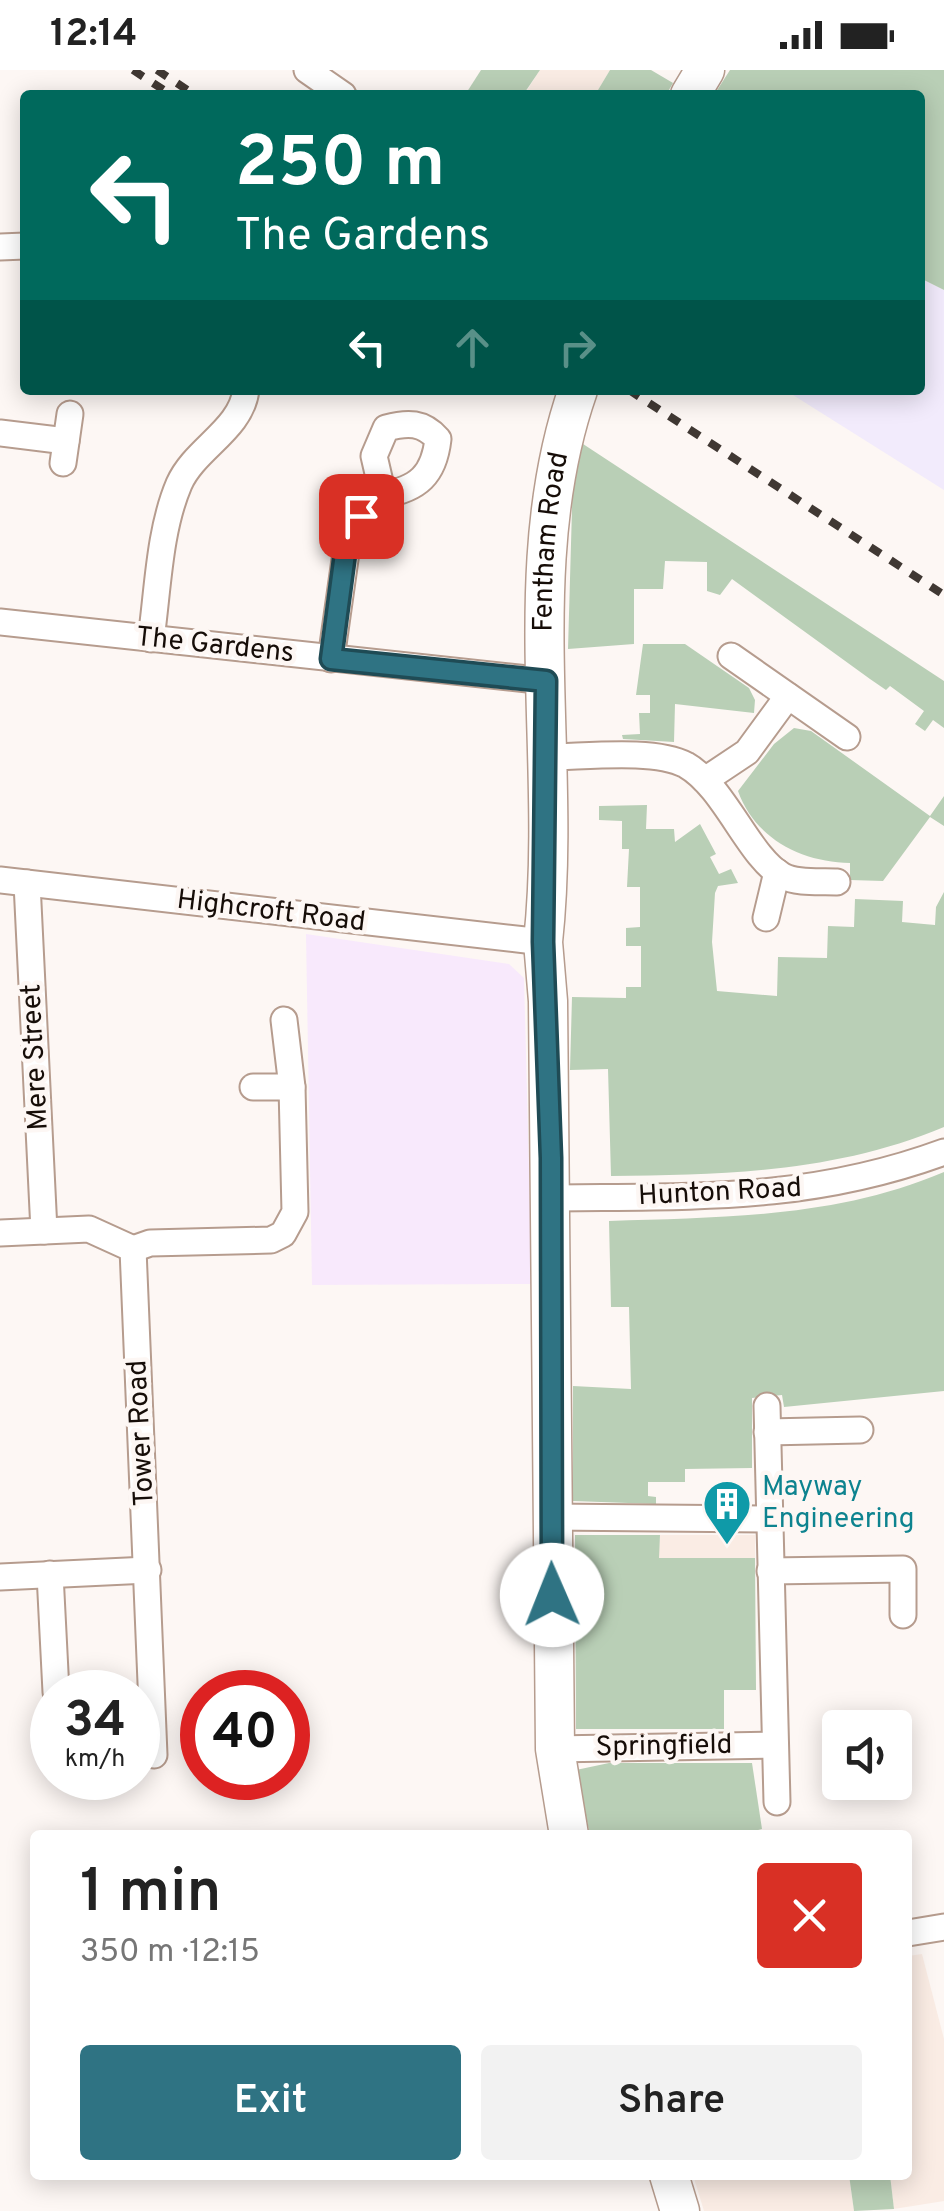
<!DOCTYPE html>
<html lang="en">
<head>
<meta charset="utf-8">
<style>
  :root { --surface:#fff; --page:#f2f2f2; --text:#222; --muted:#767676; --accent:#2f7383 }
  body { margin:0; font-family:Overpass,sans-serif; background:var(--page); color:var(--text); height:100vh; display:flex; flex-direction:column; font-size:38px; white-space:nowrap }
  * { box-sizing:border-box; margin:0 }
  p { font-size:32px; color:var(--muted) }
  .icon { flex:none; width:55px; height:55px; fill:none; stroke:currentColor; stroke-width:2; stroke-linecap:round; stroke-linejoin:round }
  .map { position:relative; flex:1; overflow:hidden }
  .side { position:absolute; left:30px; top:1760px; width:882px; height:350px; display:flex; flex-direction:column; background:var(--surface); border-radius:10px; box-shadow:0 5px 25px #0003 }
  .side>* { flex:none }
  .banner { position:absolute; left:20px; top:20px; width:905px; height:305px; border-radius:10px; box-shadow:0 5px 25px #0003; background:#00695c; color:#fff; overflow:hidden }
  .buttons { position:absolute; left:822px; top:1640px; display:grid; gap:20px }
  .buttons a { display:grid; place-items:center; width:90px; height:90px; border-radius:10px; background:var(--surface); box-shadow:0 5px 25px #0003; font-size:50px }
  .speed { position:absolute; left:30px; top:1600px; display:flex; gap:20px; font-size:50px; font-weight:700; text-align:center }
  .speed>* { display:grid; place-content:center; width:130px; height:130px; border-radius:50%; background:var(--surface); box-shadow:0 5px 25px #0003; line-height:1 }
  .speed small { font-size:25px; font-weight:400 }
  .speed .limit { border:15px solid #d22; background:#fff; color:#111 }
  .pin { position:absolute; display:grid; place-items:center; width:85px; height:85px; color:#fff; margin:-42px; border-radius:20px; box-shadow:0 5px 15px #0006 }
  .me { position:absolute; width:110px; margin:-55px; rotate:359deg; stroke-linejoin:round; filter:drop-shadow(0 0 8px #0008) }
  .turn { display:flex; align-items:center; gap:35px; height:210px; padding:0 50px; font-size:45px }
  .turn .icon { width:130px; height:130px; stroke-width:2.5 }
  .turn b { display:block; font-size:70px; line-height:85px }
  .lanes { display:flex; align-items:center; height:95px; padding:0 50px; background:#0003; justify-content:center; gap:50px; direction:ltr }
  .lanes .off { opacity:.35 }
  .round { display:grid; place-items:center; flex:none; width:105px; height:105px; border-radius:10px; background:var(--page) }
  .summary { display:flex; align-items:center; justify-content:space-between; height:170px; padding:0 50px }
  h1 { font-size:60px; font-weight:600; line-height:75px }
  .button { display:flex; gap:20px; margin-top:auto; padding:20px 50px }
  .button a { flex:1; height:115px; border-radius:10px; background:var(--accent); color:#fff; font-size:40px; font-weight:600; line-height:115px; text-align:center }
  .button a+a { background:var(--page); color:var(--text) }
  .status { display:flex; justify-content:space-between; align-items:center; height:70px; padding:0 50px; background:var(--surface); direction:ltr }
  .status svg { height:28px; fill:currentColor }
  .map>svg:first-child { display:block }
  .built { fill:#faece4 }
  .education { fill:#f2ebfc }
  .medical { fill:#f8e9fc }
  .green { fill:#b9cfb6 }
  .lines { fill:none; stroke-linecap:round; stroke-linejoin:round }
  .street-casing { stroke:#b69c8e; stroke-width:29 }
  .secondary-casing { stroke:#b69c8e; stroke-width:41 }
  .street { stroke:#fff; stroke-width:25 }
  .secondary { stroke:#fff; stroke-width:38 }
  .rail { stroke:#403833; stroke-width:8; stroke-dasharray:12 12; stroke-linecap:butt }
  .route-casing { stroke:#1f4b55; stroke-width:25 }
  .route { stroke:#2f7383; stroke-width:18 }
  .labels { text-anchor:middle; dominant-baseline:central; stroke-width:9; stroke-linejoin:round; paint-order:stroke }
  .street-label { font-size:28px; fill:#160d08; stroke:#fdf7f4 }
  .culture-label { font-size:28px; fill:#0d838f; stroke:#fdf7f4; text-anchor:start }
</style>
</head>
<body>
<div class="status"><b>12:14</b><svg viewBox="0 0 49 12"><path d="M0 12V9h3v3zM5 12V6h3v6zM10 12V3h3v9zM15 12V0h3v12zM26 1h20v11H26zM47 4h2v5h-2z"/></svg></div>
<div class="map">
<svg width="944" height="2141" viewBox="0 0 944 2141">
  <rect width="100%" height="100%" fill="#fdf7f4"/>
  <g class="built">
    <polygon points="540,0 610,0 595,25 524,25"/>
    <polygon points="660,1465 755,1465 755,1488 658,1488"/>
    <polygon points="922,1884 944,1969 944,2131 894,2139 890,2105 908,2105 908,1886"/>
    <polygon points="693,2105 849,2105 854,2141 704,2141"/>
  </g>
  <polygon class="education" points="920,208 944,220 944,420 785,320 920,320"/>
  <polygon class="medical" points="306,864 509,894 524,908 532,1214 312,1215"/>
  <g class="green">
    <polygon points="481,0 540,0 523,25 465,25"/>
    <polygon points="610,0 651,0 673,13 666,25 595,25"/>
    <polygon points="730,0 944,0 944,220 920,208 920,25 714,25"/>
    <polygon points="580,372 944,611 944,658 933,650 925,661 915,654 924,641 890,616 886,620 870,609 732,509 720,525 707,521 707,492 665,491 663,519 634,519 634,574 568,579 573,404"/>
    <polygon points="643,574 685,574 749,618 755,630 754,643 675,634 674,672 623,669 622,665 640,664 639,643 650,643 650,625 636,625"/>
    <path d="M794,658L811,661L930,746L944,726V756L930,747L883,811L850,810V793C802,792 755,769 738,721L774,674Z"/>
    <path d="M647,735L646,759H674L675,772L700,754L716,784L710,787L719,804L731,799L738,813L718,816L715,823L712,872L717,921L777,926L778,887L827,888L828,856L854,857L855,829L903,831L902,852L935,855L936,837L944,822V1057C837,1102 726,1105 611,1106L608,999L570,1000L572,927L626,928V917H641V876H626V858L640,857V817H627L629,779H622V751L599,750V736Z"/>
    <path d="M944,1102V1321L784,1337L782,1325L752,1328V1398L685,1399V1412H648V1426L656,1427V1434L573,1431V1316L631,1319L629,1237H611L609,1151C724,1147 836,1148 944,1102Z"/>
    <polygon points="575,1465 660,1465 659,1488 755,1488 756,1620 724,1620 724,1659 576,1659"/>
    <polygon points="609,1693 752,1693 762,1759 739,1765 590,1765 576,1700"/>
    <polygon points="849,2105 890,2105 894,2139 854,2141"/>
  </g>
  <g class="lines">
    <g class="street-casing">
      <g id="street">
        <polyline points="307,0 343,25"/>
        <polyline points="0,177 25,176"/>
        <polyline points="0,363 66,371"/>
        <polyline points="63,393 70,344"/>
        <polyline points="0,552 546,611"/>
        <path d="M151,569C158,519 159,461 179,414C195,378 241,360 246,320"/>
        <polyline points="731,586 847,667"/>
        <path d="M331,589L349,461L383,425L374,386L386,358C408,352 423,352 438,369C434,405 418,419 383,425"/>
        <path d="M546,687C583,687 654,678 686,695C725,717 749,788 783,806C798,814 821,811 837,812"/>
        <polyline points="705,710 747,682 788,626"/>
        <polyline points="0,810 543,872"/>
        <polyline points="27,813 44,1161"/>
        <polyline points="766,848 777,802"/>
        <polyline points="253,1017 292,1017"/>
        <path d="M551,1128C693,1126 808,1132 944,1082"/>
        <polyline points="0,1163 89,1159 133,1179 154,1685"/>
        <polyline points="133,1179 150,1173 271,1170 283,1164 295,1142 292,1017 284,950"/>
        <polyline points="767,1336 777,1732"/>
        <polyline points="767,1362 860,1360"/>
        <polyline points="550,1447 769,1449"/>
        <polyline points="770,1501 903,1499 903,1545"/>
        <polyline points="50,1504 56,1622"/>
        <polyline points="0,1507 148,1500"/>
        <polyline points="555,1679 774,1675"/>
        <polyline points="908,1863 944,1857"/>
      </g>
    </g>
    <g class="secondary-casing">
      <g id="secondary">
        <polyline points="690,25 705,0"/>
        <path id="s1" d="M569,1765L555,1679L548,931L543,872C563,689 516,497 578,320"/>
        <polyline points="669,2105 680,2141"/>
      </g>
    </g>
    <use href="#street" class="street"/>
    <use href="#secondary" class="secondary"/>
    <g class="rail">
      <polyline points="133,0 167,22"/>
      <polyline points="157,0 195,25"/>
      <polyline points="629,320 944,525"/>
    </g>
  </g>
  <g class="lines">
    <g class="route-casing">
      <polyline id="route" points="361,446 348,461 331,589 546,611 543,872 551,1088 552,1525"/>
    </g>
    <use href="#route" class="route"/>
  </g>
  <defs>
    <g id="building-pin" transform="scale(2.5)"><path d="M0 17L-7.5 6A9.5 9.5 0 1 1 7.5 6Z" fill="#0f9aa8" stroke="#fdf7f4"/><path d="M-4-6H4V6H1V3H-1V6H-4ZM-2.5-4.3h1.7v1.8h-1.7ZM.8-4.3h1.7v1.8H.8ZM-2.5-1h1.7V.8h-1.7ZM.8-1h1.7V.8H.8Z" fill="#fff"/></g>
  </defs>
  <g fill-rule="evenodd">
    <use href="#building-pin" x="727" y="1434"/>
  </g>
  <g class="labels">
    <g class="street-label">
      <text stroke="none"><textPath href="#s1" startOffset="1295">Fentham Road</textPath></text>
      <text transform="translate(215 576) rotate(6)">The Gardens</text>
      <text transform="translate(271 842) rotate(7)">Highcroft Road</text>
      <text transform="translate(36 987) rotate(-93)">Mere Street</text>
      <text transform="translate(720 1123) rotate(-3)">Hunton Road</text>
      <text transform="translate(142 1363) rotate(-93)">Tower Road</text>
      <text transform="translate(664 1677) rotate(-1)">Springfield</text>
    </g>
    <g class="culture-label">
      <text x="762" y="1418">Mayway<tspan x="762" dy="32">Engineering</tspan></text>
    </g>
  </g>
</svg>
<div class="buttons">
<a><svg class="icon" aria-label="sound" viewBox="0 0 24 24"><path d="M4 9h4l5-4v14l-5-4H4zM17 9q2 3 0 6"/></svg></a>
</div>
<div class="speed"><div>34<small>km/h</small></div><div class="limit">40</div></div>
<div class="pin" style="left:361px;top:446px;background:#d93025"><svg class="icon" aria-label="arrive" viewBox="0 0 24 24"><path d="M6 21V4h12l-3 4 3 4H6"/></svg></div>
<svg class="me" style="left:552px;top:1525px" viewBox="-20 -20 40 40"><circle r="19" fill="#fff"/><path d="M0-13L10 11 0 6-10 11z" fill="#2f7383"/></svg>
<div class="banner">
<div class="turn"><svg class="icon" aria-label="left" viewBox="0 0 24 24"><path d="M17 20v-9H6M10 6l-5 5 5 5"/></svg><div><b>250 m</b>The Gardens</div></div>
<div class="lanes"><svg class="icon" aria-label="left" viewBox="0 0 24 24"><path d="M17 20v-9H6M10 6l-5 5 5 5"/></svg><svg class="icon off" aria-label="ahead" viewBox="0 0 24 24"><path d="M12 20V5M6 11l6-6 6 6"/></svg><svg class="icon off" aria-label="right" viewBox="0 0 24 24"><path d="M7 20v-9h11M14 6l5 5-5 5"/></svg></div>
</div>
<section class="side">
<div class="summary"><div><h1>1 min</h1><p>350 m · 12:15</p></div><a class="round" style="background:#d93025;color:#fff"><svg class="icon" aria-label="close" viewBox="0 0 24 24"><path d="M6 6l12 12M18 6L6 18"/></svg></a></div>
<div class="button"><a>Exit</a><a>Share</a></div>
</section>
</div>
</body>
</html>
